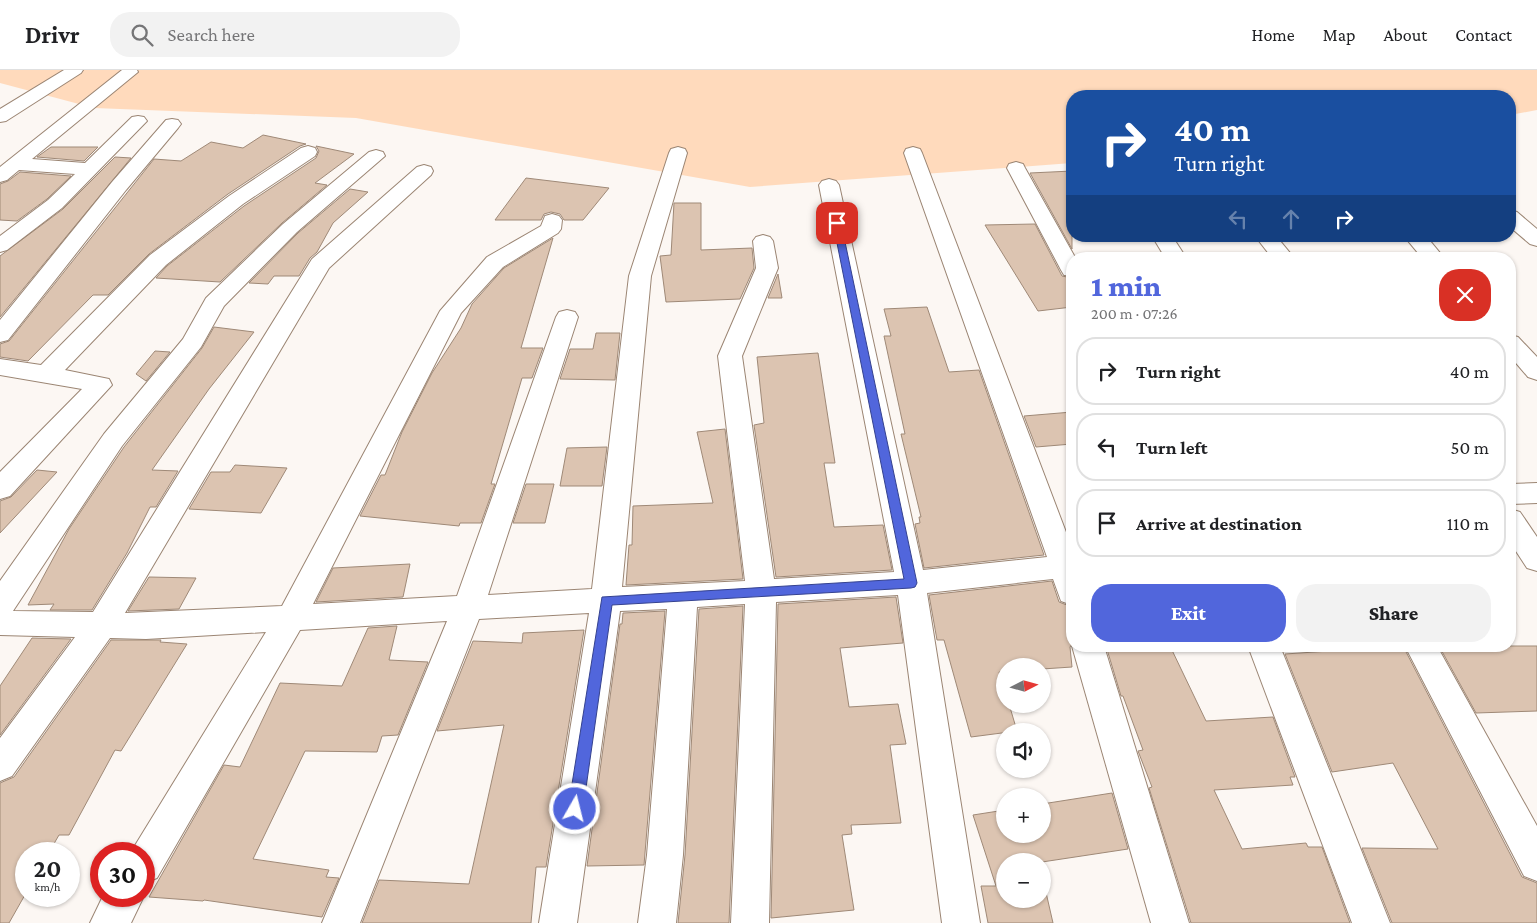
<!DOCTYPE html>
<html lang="en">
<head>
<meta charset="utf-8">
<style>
  :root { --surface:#fff; --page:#f2f2f2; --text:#202124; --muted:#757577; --line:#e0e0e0; --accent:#5166dc }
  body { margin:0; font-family:"Crimson Pro",serif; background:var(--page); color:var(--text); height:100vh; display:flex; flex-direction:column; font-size:19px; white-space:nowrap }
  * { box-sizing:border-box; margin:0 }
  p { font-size:16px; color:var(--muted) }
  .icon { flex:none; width:28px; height:28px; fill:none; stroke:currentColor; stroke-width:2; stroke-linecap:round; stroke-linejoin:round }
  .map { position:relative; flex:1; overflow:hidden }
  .details { position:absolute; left:1066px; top:182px; width:450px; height:400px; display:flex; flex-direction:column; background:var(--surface); border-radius:20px; box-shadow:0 1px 4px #0004 }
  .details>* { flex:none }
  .guide { position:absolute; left:1066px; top:20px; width:450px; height:152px; border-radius:20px; box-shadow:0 1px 4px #0004; background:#1a4fa0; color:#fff; overflow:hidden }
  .needle { width:32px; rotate:84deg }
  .controls { position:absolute; left:996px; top:588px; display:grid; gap:10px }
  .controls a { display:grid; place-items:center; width:55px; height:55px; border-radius:50%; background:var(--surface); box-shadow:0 1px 4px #0004; font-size:25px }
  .speed { position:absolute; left:15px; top:772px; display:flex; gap:10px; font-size:25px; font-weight:700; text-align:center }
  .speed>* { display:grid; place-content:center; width:65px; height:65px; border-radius:50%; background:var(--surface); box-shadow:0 1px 4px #0004; line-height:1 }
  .speed small { font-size:12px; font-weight:400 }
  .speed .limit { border:8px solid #d22; background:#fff; color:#111 }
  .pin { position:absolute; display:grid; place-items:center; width:42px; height:42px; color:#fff; margin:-21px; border-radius:10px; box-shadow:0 2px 8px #0006 }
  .me { position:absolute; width:55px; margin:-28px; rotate:8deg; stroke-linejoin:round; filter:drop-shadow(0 0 4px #0008) }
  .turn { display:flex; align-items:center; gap:18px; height:105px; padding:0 25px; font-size:22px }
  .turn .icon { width:65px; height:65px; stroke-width:2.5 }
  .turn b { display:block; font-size:35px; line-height:42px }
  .lanes { display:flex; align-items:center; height:48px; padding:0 25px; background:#0003; justify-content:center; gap:25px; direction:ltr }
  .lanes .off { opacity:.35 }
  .round { display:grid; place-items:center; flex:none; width:52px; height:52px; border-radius:20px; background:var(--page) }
  .headline { display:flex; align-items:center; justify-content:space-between; height:85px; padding:0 25px }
  h1 { font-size:30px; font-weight:800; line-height:38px; color:var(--accent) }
  .primary-button { display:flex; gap:10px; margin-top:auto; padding:10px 25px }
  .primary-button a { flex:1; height:58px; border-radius:20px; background:var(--accent); color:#fff; font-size:20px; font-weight:800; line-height:58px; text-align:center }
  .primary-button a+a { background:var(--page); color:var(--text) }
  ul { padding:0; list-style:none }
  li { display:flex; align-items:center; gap:15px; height:68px; margin:0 10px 8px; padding:0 15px; border:2px solid var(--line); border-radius:20px }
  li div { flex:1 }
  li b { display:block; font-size:19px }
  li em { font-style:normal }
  header { display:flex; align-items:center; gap:30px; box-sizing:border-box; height:70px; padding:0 25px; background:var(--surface); border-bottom:1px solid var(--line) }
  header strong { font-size:24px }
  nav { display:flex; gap:28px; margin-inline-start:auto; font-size:18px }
  .search { width:350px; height:45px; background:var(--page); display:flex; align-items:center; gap:12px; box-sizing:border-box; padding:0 18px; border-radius:20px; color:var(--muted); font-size:19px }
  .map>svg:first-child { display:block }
  .green { fill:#ffdabc }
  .building { fill:#dcc4b1; stroke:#9f8977 }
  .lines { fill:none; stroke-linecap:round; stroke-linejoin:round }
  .minor-casing { stroke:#9b8573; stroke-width:2 }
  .minor { fill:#fff; fill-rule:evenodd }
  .route { fill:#5166dc; stroke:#35428f }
</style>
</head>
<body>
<header>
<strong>Drivr</strong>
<div class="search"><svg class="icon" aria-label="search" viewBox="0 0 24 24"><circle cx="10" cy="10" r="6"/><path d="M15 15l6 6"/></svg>Search here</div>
<nav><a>Home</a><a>Map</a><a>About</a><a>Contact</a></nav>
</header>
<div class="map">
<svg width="1537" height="853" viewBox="0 0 1537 853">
  <rect width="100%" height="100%" fill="#fcf7f3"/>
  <polygon class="green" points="0,0 1537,0 1537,40 1510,45 1510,26 1072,26 1072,93 750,117 356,48 94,38 0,13"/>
  <g class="building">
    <polygon points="263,65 306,74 300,76 228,124 149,184 108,225 93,225 28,291 0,287 0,274 9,271 154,89 181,91 211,72 243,78"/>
    <polygon points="316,76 354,84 315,113 327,115 282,153 220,212 156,208 167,196 244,136 316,88 319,81"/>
    <polygon points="51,77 98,77 84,91 37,87"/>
    <polygon points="115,87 131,88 0,247 0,186 63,139"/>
    <polygon points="1072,101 1072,179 1030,103"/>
    <polygon points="20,102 71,106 47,129 17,151 0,150 0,114 8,111"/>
    <polygon points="526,108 609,118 583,150 564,150 560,144 551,142 544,144 541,150 495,150"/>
    <polygon points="350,119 368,122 333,153 317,182 310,188 299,206 274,206 268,214 249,213 298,163"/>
    <polygon points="674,133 701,133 701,180 752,178 754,198 740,229 666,232 660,186 671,185"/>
    <polygon points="1035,154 1062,206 1072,208 1072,237 1038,241 985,155"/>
    <polygon points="553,168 521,278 543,278 532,308 522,308 491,414 495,414 481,453 460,453 459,456 360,446 381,405 385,405 402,362 432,303 461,258 472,234 504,198"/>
    <polygon points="778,204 782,228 768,228"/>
    <polygon points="927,237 949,302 979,300 1044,485 924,498 915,454 920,453 919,447 921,447 901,364 905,364 884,266 891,266 884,239"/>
    <polygon points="214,257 254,262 209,319 152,400 178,401 156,437 150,437 127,483 92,540 50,540 54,534 28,535 69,459 124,377 202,278"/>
    <polygon points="596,263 620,263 615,310 560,309 570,279 593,279"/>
    <polygon points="155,281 170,282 146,311 136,304"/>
    <polygon points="818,283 835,393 824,393 834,457 883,455 892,500 776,507 754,355 764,353 757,287"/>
    <polygon points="1072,342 1072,374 1036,377 1024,346"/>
    <polygon points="725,359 743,509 626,515 629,475 632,475 633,436 713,433 697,362"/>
    <polygon points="607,377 602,416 560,416 567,378"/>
    <polygon points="235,395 287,398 261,443 189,439 211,402 230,402"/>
    <polygon points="37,400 57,402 0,463 0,431 11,427"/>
    <polygon points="526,414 554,414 545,453 513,453"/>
    <polygon points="410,494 403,527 316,532 333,498"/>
    <polygon points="149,507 196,508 179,539 128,541"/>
    <polygon points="1052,511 1059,532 1072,537 1072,574 1070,577 1072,597 1042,599 1042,596 1005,596 1005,602 999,602 1005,622 1005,634 1009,634 1017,661 971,667 944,570 937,570 929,525"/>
    <polygon points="896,527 903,573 840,578 849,637 898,634 906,674 890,675 901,753 851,755 852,764 842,765 854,840 771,848 778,534"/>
    <polygon points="743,536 729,853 678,853 685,785 699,539"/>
    <polygon points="665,541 644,795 587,796 620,554 622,554 623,543"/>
    <polygon points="397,556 389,590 428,592 398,665 382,666 377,682 305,681 253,789 329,800 326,807 339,808 322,847 204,830 203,831 149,827 224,695 240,697 280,613 342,616 368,558"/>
    <polygon points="584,560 546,797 536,797 531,853 362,853 379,810 469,814 504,655 437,661 473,571 522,573 523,563"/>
    <polygon points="32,568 71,569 0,665 0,616"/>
    <polygon points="111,570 161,570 160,572 187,574 121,681 115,680 69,765 59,765 48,784 26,784 26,823 9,853 0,853 0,713 14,707"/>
    <polygon points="1106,576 1170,576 1206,651 1273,647 1295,707 1290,707 1293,715 1214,720 1242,779 1306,773 1308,777 1322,777 1350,853 1191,853 1149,718 1152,717 1138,681 1143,680 1123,626 1121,626"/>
    <polygon points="1403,576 1522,807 1537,813 1537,853 1392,853 1362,778 1438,779 1393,693 1332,702 1285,584"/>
    <polygon points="1439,576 1537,576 1537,641 1476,643"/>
    <polygon points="1112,723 1128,779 1042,792 1005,791 1005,829 1042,829 1042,805 1053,853 988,853 981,816 996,816 973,745 1005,740 1005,764 1042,764 1042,734"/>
  </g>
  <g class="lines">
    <g class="minor-casing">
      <g id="minor">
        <polygon points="64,0 83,0 81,3 6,51 0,52 0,39"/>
        <polygon points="122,0 137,0 138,2 32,89 85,93 132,47 138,46 144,47 147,51 62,138 7,180 0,182 0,166 48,130 75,104 19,100 7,110 0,112 0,97"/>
        <polygon points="172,49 178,50 181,54 178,58 126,120 8,270 0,272 0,250 112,112 166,50"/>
        <polygon points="308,76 315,78 317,82 315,86 243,134 166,195 65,300 109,309 112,315 10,426 0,429 0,402 82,319 0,305 0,289 41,295 150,185 229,126 301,78"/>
        <polygon points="678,77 685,79 687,83 651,206 622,517 745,511 718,286 756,198 753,171 756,167 763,165 770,167 773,171 778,198 742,286 774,509 894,502 819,115 822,111 829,109 836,111 839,115 923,500 1047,487 904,83 906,79 913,77 920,79 922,83 1072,478 1072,535 1061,531 1053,509 927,523 980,853 942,853 898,525 776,532 769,853 731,853 745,534 697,537 683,785 676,853 638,853 647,785 667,539 620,541 577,853 539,853 589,543 479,549 360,853 322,853 447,551 300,560 157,808 144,813 144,784 130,784 131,782 266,562 146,569 110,568 12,706 0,711 0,668 75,567 0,565 0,511 104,364 183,269 206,228 283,154 369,82 376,80 383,82 385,86 297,162 224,236 201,277 122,376 13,541 93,542 312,189 417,97 424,95 431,97 433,101 431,105 329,198 125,543 282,536 440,241 487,187 541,156 545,146 552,144 559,146 562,150 561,159 558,163 503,197 461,243 313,534 457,526 556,247 559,242 567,240 575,242 578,247 488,525 592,519 629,206 669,83 671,79"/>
        <polygon points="1016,92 1023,94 1025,98 1076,189 1072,189 1072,206 1064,205 1061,200 1007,98 1009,94"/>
        <polygon points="1510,140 1517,142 1537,159 1537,176 1530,174 1510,157"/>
        <polygon points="1152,166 1172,166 1187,189 1166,189"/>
        <polygon points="1255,166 1276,166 1295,189 1273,189"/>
        <polygon points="1404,166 1426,166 1445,189 1423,189"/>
        <polygon points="1510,265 1518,267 1537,287 1537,310 1528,307 1510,286"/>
        <polygon points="1537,413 1537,433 1510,434 1510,414"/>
        <polygon points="1510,439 1520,442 1537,467 1537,501 1527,498 1510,472"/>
        <polygon points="1072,576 1104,576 1189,853 1151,853"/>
        <polygon points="1248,576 1280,576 1390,853 1352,853"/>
        <polygon points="1405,576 1437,576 1537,756 1537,811 1524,806"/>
        <polygon points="144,825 144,826 131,853 90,853 103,826"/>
      </g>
    </g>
    <use href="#minor" class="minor"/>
  </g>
  <polygon class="route" points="834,151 841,153 917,513 915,517 911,518 612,535 583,739 580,744 575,746 570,744 568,739 602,527 904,509 833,153"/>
</svg>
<div class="controls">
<a><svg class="needle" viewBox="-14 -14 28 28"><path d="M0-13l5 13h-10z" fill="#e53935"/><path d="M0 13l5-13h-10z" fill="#757577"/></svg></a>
<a><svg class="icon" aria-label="sound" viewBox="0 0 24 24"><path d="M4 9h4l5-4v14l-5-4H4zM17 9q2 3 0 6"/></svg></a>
<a>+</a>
<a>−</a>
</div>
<div class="speed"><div>20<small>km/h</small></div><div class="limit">30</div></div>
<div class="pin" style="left:837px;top:153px;background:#d93025"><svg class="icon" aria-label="arrive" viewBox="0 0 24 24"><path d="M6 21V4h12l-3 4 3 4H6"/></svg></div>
<svg class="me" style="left:575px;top:739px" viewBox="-20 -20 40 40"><circle r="17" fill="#5166dc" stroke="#fff" stroke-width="3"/><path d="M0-11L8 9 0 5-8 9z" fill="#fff"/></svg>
<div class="guide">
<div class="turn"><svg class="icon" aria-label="right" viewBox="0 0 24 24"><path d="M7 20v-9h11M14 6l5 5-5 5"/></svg><div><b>40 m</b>Turn right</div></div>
<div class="lanes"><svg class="icon off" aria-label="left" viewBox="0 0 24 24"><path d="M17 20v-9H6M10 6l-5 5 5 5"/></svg><svg class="icon off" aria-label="ahead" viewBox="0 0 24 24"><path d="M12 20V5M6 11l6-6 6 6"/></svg><svg class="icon" aria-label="right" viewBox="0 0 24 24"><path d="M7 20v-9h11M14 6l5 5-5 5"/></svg></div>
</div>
<section class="details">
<div class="headline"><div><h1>1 min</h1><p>200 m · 07:26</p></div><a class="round" style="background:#d93025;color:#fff"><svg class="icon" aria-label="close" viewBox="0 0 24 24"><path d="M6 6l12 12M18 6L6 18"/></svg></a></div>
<ul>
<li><svg class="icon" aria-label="right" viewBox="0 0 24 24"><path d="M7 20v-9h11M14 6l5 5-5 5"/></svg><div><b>Turn right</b></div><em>40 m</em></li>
<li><svg class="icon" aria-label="left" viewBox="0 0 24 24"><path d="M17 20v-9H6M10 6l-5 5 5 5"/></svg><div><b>Turn left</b></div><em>50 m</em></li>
<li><svg class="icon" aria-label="arrive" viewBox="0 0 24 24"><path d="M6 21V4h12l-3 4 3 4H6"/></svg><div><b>Arrive at destination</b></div><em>110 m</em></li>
</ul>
<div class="primary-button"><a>Exit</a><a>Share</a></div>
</section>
</div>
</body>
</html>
